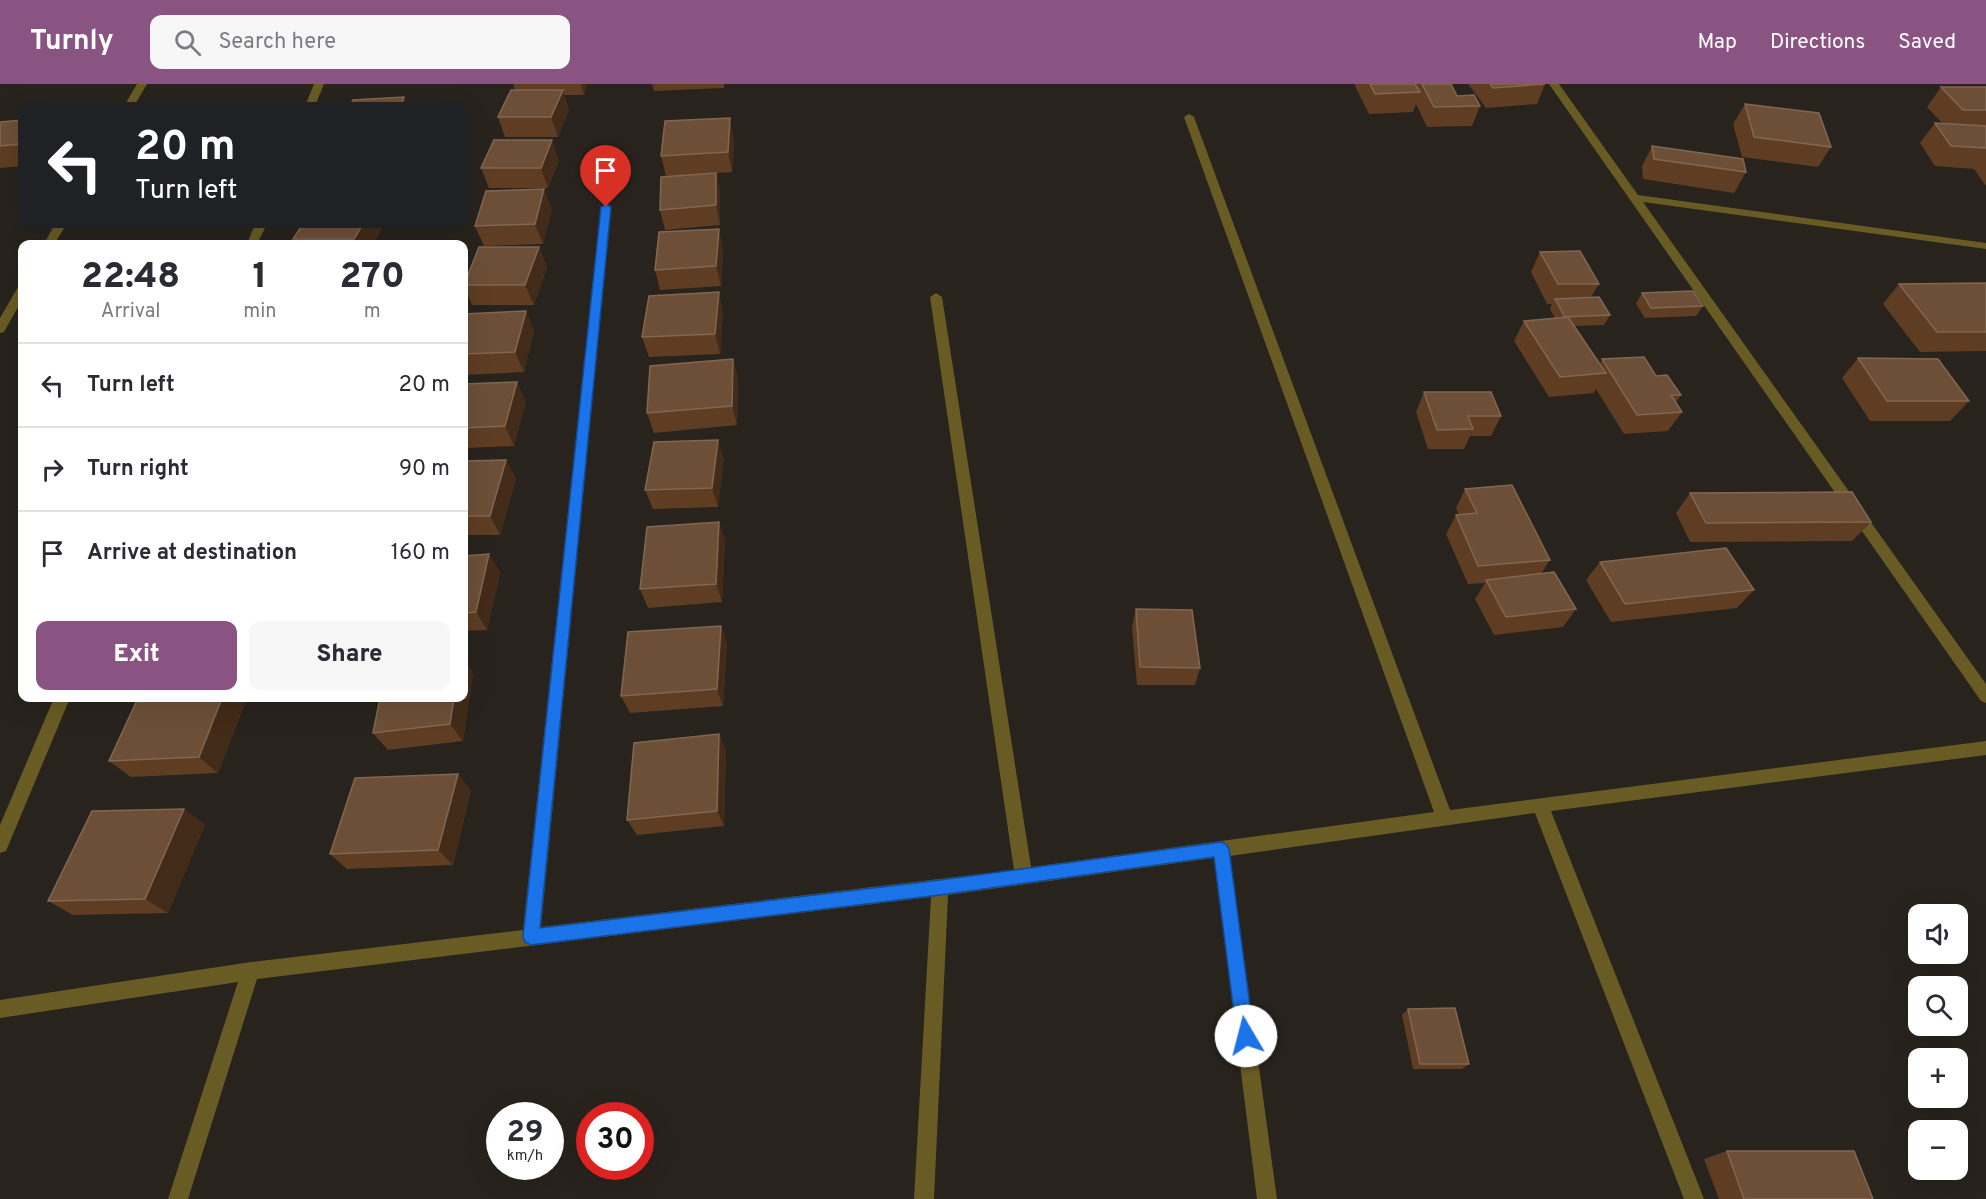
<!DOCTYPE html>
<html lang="en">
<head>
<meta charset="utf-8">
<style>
  :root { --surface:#fff; --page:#f7f7f7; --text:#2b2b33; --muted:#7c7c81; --line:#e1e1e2; --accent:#8a5482 }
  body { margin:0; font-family:Overpass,sans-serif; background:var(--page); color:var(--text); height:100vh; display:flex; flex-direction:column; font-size:22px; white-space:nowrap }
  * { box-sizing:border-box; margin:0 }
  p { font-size:20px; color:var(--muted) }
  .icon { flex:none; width:33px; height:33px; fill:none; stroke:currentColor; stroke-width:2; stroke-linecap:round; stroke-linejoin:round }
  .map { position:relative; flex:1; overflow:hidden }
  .drawer { position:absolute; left:18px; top:156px; width:450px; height:462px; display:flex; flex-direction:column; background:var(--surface); border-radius:12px; box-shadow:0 6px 24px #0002 }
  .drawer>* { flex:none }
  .hud { position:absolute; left:18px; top:18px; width:450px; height:126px; border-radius:12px; box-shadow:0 6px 24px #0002; background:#202124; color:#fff; overflow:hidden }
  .fabs { position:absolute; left:1908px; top:820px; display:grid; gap:12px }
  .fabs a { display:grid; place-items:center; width:60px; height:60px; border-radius:12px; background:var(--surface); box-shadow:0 6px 24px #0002; font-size:30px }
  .speed { position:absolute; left:486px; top:1018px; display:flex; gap:12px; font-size:30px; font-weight:700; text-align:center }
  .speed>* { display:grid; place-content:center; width:78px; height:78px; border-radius:50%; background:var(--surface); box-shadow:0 6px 24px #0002; line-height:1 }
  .speed small { font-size:15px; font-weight:400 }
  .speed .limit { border:9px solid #d22; background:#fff; color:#111 }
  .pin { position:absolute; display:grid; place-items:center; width:51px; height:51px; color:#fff; margin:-62px -26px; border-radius:50% 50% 50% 0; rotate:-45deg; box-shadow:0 0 6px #0007 }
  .pin .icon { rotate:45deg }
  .me { position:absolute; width:66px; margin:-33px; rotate:352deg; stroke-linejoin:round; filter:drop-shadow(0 0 4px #0008) }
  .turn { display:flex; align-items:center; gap:21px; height:126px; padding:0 18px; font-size:27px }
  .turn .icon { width:78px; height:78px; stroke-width:2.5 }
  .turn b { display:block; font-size:42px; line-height:51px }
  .eta { display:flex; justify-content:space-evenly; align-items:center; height:102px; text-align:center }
  .eta b { font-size:36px; font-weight:800; line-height:42px }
  .primary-button { display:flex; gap:12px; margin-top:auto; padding:12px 18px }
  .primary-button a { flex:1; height:69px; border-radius:12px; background:var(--accent); color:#fff; font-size:24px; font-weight:800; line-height:69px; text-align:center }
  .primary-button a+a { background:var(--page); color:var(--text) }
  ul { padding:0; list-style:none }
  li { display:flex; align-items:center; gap:18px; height:84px; padding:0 18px; border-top:2px solid var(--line) }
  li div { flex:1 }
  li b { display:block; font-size:22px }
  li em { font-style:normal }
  header { display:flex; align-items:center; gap:36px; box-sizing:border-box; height:84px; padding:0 30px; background:var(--accent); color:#fff }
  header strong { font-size:28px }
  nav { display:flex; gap:33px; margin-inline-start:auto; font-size:21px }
  .search { width:420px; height:54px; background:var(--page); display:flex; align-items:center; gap:15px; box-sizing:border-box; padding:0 21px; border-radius:12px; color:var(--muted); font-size:22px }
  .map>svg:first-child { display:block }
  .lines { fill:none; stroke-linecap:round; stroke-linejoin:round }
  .minor { fill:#685c24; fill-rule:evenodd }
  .wall { fill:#5e3d23 }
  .shaded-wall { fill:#422b18 }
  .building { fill:#6d4f37; stroke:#816752; stroke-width:1.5 }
  .route { fill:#1a73e8; stroke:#114b97; stroke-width:1.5 }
</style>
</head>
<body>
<header>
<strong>Turnly</strong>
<div class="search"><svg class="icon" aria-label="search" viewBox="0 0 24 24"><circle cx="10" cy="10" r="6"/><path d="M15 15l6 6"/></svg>Search here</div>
<nav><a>Map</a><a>Directions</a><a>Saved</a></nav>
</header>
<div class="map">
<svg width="1986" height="1115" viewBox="0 0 1986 1115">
  <rect width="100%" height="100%" fill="#28231d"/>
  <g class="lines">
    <g class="minor">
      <polygon points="137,0 147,0 134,22 124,22"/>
      <polygon points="314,0 324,0 315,22 305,22"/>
      <polygon points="1549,0 1559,0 1638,111 1986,159 1986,165 1643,118 1986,600 1986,619 1981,617"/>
      <polygon points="1189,30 1194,33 1450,726 1986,657 1986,671 1551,727 1704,1115 1684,1115 1535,729 1230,772 1277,1115 1257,1115 1214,774 948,811 934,1115 914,1115 931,813 257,895 188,1115 168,1115 238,898 0,934 0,916 251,878 523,846 601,123 606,120 611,123 541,843 1014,786 930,213 936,209 942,213 1031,783 1434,728 1184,33"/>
      <polygon points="55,140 67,140 54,160 44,160"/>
      <polygon points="255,140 267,140 257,160 247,160"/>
      <polygon points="22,202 22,216 4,248 0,249 0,234 18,203"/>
      <polygon points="54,614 70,614 6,767 0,769 0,741"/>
    </g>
  </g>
  <g class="wall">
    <polygon points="513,0 587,0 584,11 564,11 569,26 558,53 505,53 498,33 515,6"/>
    <polygon points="652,0 724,0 724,4 654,7"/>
    <polygon points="1355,0 1451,0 1457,12 1480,22 1472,42 1427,43 1416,20 1413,28 1369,30 1355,2"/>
    <polygon points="1468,0 1545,0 1537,20 1486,24"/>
    <polygon points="1941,3 1986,3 1986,102 1974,85 1935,82 1920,59 1935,39 1943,40 1927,23"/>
    <polygon points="1745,20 1831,63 1818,83 1742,73 1733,40"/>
    <polygon points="22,36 22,82 0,84 0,38"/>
    <polygon points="734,54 732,88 716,89 720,109 720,141 665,146 660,126 702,90 666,92 661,72"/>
    <polygon points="1652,62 1746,88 1734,109 1643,95 1642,82"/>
    <polygon points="559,76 548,104 489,104 481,84"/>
    <polygon points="552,125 543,160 484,162 475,142"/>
    <polygon points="384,140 373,160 297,160 293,155"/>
    <polygon points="539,163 547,183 534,221 472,221 464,202 464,200"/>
    <polygon points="723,165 721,202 660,206 655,186"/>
    <polygon points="1540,168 1599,200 1591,213 1610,231 1604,241 1574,242 1600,280 1602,275 1656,292 1681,311 1676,318 1682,328 1668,347 1624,350 1596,305 1594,309 1549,313 1514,257 1524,237 1555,234 1550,225 1552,220 1547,220 1531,188"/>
    <polygon points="1986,199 1986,267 1920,268 1883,220 1899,200"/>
    <polygon points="1642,209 1703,222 1696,232 1645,234 1636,220"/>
    <polygon points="526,227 534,247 524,288 464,291 464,230"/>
    <polygon points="723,228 720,270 649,273 642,253"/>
    <polygon points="1858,274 1969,317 1950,337 1870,337 1842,294"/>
    <polygon points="733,275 738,295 737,341 654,349 647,329"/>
    <polygon points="464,300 526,317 514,362 464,364"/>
    <polygon points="1424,308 1501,332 1491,352 1470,352 1464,365 1428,365 1416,328"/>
    <polygon points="724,375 718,423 653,425 645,406"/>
    <polygon points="506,376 516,395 500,451 464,451 464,377"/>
    <polygon points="1465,405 1550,476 1541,490 1576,525 1563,543 1494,551 1475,515 1485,499 1468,500 1446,450 1456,431 1459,431 1456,424"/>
    <polygon points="1690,409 1871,438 1852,457 1690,458 1676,429"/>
    <polygon points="725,456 722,518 648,524 640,505"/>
    <polygon points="489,470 500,489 487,546 464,547 464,472"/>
    <polygon points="1600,478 1754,506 1737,524 1611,538 1586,496"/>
    <polygon points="1136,525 1200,584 1195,601 1137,601 1132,543"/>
    <polygon points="721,542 727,560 723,622 630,629 621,612"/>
    <polygon points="464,575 473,589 463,657 388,666 373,649 464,614"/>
    <polygon points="138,614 247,614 218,689 131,693 109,677"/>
    <polygon points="719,650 726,667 724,742 637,751 627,736"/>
    <polygon points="471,706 453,781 347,785 330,770"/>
    <polygon points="205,740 168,829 73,831 48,817"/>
    <polygon points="1408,925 1469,980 1462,985 1413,985 1402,931"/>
    <polygon points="1727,1067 1873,1115 1719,1115 1704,1075"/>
  </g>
  <g class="shaded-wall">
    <polygon points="581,0 587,0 584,11"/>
    <polygon points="563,6 569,26 558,53 551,33"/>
    <polygon points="404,13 408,22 401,22"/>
    <polygon points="730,34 734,54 732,88 728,68"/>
    <polygon points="552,56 559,76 548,104 541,84"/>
    <polygon points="716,89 720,109 720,141 716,121"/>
    <polygon points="544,105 552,125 543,160 535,140"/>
    <polygon points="363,140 384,140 373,160 357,160 354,155"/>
    <polygon points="719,145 723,165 721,202 716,182"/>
    <polygon points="539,163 547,183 534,221 525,201"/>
    <polygon points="719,208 723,228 720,270 715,250"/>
    <polygon points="526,227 534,247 524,288 515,268"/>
    <polygon points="733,275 738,295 737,341 732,322"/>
    <polygon points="517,298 526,317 514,362 505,342"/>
    <polygon points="718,356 724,375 718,423 712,404"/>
    <polygon points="506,376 516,395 500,451 490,432"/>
    <polygon points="719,438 725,456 722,518 716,500"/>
    <polygon points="489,470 500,489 487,546 476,528"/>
    <polygon points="721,542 727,560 723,622 717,605"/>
    <polygon points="464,575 473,589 463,657 450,640 454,614 464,614"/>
    <polygon points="222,614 247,614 218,689 199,673"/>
    <polygon points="719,650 726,667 724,742 717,727"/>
    <polygon points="458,690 471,706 453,781 438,766"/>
    <polygon points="184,725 205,740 168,829 145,815"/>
  </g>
  <g class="building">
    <polygon points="1370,0 1415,0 1420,8 1375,10"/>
    <polygon points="1422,0 1451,0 1457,12 1474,11 1480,22 1434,23"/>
    <polygon points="1490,0 1545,0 1493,4"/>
    <polygon points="1941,3 1986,3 1986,26 1963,26"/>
    <polygon points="511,6 563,6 551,33 498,33"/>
    <polygon points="404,13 401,22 350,22 353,16"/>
    <polygon points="1745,20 1819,29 1831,63 1754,53"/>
    <polygon points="730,34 728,68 661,72 665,37"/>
    <polygon points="22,36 22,60 0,62 0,38"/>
    <polygon points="1935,39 1986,42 1986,64 1951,62"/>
    <polygon points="494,56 552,56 541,84 481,84"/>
    <polygon points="1652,62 1743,75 1746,88 1654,75"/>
    <polygon points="716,89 716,121 660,126 661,93"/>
    <polygon points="544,105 535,140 475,142 486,107"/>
    <polygon points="303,140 363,140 354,155 293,155"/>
    <polygon points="719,145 716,182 655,186 659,148"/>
    <polygon points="479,163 539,163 525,201 464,201"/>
    <polygon points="1580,167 1599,200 1558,200 1540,168"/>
    <polygon points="1986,199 1986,248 1937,248 1899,200"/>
    <polygon points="1693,207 1703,222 1651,224 1642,209"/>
    <polygon points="719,208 715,250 642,253 649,212"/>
    <polygon points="1599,213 1610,231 1565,233 1555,215"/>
    <polygon points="526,227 515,268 464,270 464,230"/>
    <polygon points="1568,233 1606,289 1560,293 1524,237"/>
    <polygon points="1644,273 1656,292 1667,291 1681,311 1671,311 1682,328 1637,331 1602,275"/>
    <polygon points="1858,274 1938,275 1969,317 1887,317"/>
    <polygon points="733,275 732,322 647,329 650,282"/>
    <polygon points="517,298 505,342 464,344 464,300"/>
    <polygon points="1424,308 1491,308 1501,332 1468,332 1473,345 1437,346"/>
    <polygon points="718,356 712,404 645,406 654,358"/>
    <polygon points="506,376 490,432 464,432 464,377"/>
    <polygon points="1512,401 1550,476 1478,482 1456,431 1477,429 1465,405"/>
    <polygon points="1852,408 1871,438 1706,439 1690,409"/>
    <polygon points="719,438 716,500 640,505 647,443"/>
    <polygon points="1726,464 1754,506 1625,520 1600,478"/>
    <polygon points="489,470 476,528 464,529 464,472"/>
    <polygon points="1554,488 1576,525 1506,533 1486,496"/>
    <polygon points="1136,525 1192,526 1200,584 1140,583"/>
    <polygon points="721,542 717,605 621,612 628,548"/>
    <polygon points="138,614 222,614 199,673 109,677"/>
    <polygon points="380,614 454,614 450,640 373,649"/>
    <polygon points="719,650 717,727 627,736 634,659"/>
    <polygon points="458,690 438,766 330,770 355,694"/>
    <polygon points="184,725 145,815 48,817 92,727"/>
    <polygon points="1455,924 1469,980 1420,980 1408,925"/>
    <polygon points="1727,1067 1854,1067 1873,1115 1744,1115"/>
  </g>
  <polygon class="route" points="606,120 611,123 540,844 940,796 1221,758 1226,760 1229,765 1254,952 1252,958 1246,960 1240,958 1237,952 1214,773 940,811 531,861 525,858 523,853 601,123"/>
</svg>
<div class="fabs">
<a><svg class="icon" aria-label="sound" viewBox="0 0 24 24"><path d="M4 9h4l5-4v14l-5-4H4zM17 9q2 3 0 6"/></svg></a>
<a><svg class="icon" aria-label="search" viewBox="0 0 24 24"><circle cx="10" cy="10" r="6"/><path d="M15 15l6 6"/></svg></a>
<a>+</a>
<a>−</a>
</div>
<div class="speed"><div>29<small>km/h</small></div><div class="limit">30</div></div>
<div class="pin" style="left:606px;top:123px;background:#d93025"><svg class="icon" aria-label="arrive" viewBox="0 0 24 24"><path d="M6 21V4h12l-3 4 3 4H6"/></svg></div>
<svg class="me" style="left:1246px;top:952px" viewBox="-20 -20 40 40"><circle r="19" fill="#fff"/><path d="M0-13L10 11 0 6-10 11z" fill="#1a73e8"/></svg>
<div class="hud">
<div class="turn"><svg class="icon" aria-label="left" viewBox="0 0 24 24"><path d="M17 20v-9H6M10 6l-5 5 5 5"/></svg><div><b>20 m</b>Turn left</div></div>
</div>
<section class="drawer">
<div class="eta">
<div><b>22:48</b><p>Arrival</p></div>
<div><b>1</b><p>min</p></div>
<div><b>270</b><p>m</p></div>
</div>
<ul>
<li><svg class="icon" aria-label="left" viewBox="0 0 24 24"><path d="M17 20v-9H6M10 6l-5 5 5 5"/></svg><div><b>Turn left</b></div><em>20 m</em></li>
<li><svg class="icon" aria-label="right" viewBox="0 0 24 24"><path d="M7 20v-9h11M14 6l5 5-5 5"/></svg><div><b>Turn right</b></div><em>90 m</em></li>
<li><svg class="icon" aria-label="arrive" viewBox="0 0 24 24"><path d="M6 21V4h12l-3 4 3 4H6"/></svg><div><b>Arrive at destination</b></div><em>160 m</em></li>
</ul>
<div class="primary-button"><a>Exit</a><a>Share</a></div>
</section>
</div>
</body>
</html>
